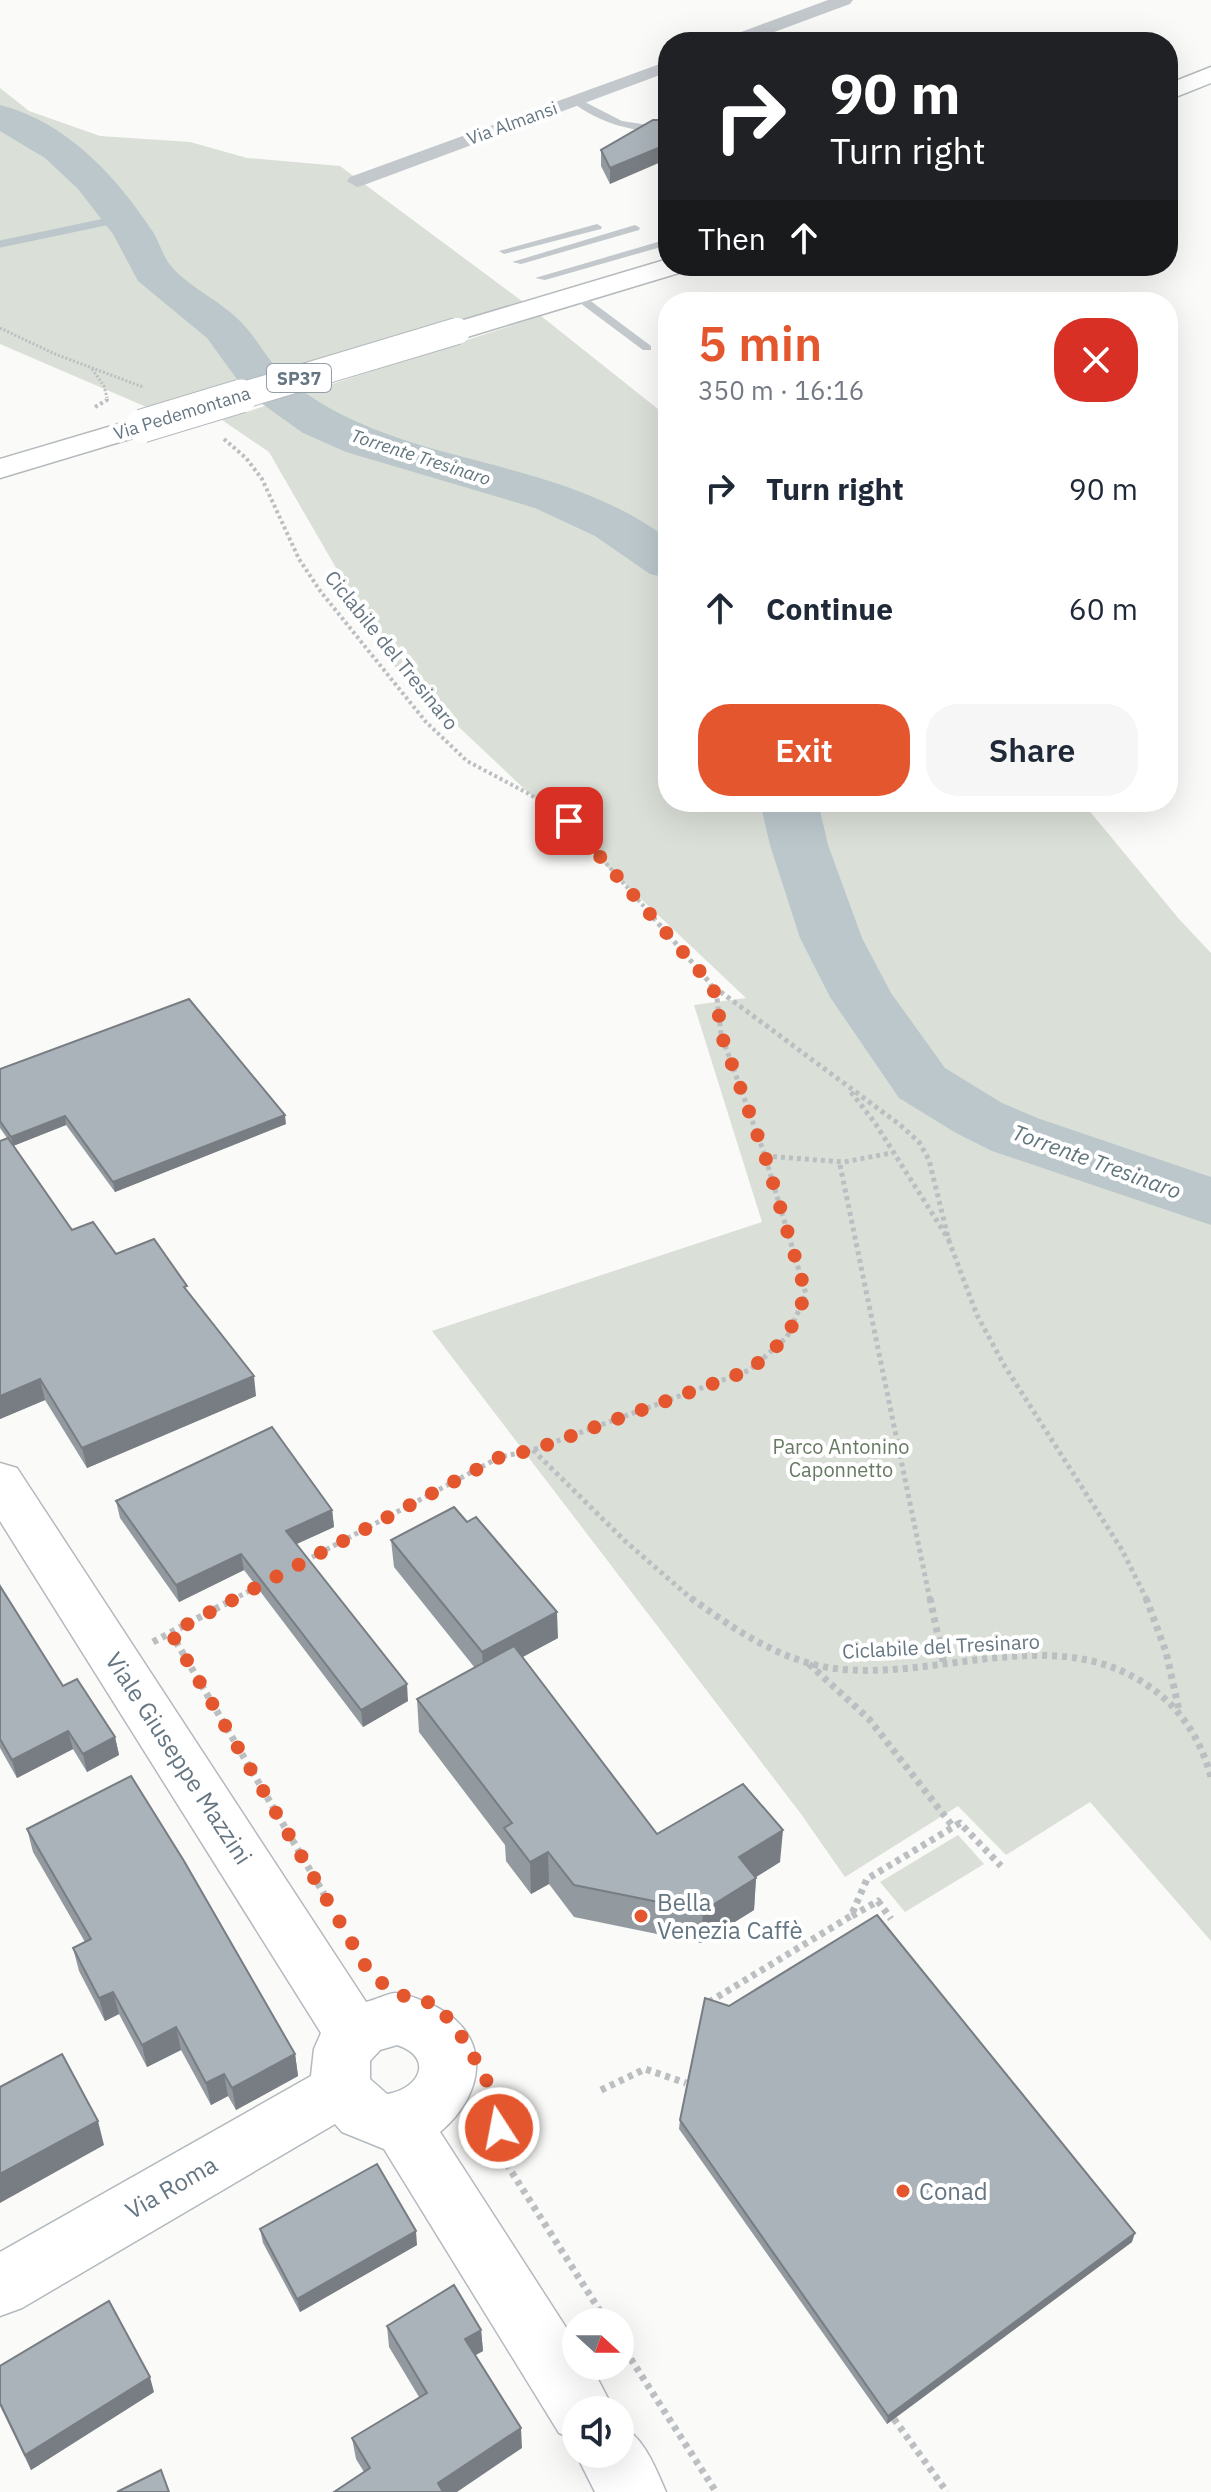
<!DOCTYPE html>
<html lang="en">
<head>
<meta charset="utf-8">
<style>
  :root { --surface:#fff; --page:#f6f6f7; --text:#1f2937; --muted:#747a83; --accent:#e4572e }
  body { margin:0; font-family:"IBM Plex Sans",sans-serif; background:var(--page); color:var(--text); height:100vh; display:flex; flex-direction:column; font-size:30px; white-space:nowrap }
  * { box-sizing:border-box; margin:0 }
  p { font-size:26px; color:var(--muted) }
  .icon { flex:none; width:44px; height:44px; fill:none; stroke:currentColor; stroke-width:2; stroke-linecap:round; stroke-linejoin:round }
  .map { position:relative; flex:1; overflow:hidden }
  .side { position:absolute; left:658px; top:292px; width:520px; height:520px; display:flex; flex-direction:column; background:var(--surface); border-radius:32px; box-shadow:0 8px 32px #0002 }
  .side>* { flex:none }
  .top-card { position:absolute; left:658px; top:32px; width:520px; height:244px; border-radius:32px; box-shadow:0 8px 32px #0002; background:#202124; color:#fff; overflow:hidden }
  .needle { width:52px; rotate:111deg }
  .buttons { position:absolute; left:562px; top:2308px; display:grid; gap:16px }
  .buttons a { display:grid; place-items:center; width:72px; height:72px; border-radius:50%; background:var(--surface); box-shadow:0 8px 32px #0002; font-size:40px }
  .pin { position:absolute; display:grid; place-items:center; width:68px; height:68px; color:#fff; margin:-34px; border-radius:16px; box-shadow:0 4px 12px #0006 }
  .me { position:absolute; width:88px; margin:-44px; rotate:349deg; stroke-linejoin:round; filter:drop-shadow(0 0 6px #0008) }
  .turn { display:flex; align-items:center; gap:28px; height:168px; padding:0 40px; font-size:36px }
  .turn .icon { width:104px; height:104px; stroke-width:2.5 }
  .turn b { display:block; font-size:56px; line-height:68px }
  .then { display:flex; align-items:center; height:76px; padding:0 40px; background:#0003; gap:16px; font-size:30px }
  .round { display:grid; place-items:center; flex:none; width:84px; height:84px; border-radius:32px; background:var(--page) }
  .summary { display:flex; align-items:center; justify-content:space-between; height:136px; padding:0 40px }
  h1 { font-size:48px; font-weight:600; line-height:60px; color:var(--accent) }
  .button { display:flex; gap:16px; margin-top:auto; padding:16px 40px }
  .button a { flex:1; height:92px; border-radius:32px; background:var(--accent); color:#fff; font-size:32px; font-weight:600; line-height:92px; text-align:center }
  .button a+a { background:var(--page); color:var(--text) }
  ul { padding:0; list-style:none }
  li { display:flex; align-items:center; gap:24px; height:120px; padding:0 40px }
  li div { flex:1 }
  li b { display:block; font-size:30px }
  li em { font-style:normal }
  .map>svg:first-child { display:block }
  .green { fill:#dadfd7 }
  .lines { fill:none; stroke-linecap:round; stroke-linejoin:round }
  .stream { stroke:#bbc7cb; stroke-width:7 }
  .river { fill:#bbc7cb; fill-rule:evenodd }
  .secondary-casing { stroke:#b3babf; stroke-width:3 }
  .primary-casing { stroke:#b5babe; stroke-width:3 }
  .path-far3 { stroke:#bbbfc2; stroke-width:3; stroke-dasharray:2 2; stroke-linecap:butt }
  .path-far2 { stroke:#bbbfc2; stroke-width:4; stroke-dasharray:3 3; stroke-linecap:butt }
  .path-far1 { stroke:#bbbfc2; stroke-width:5; stroke-dasharray:4 4; stroke-linecap:butt }
  .path { stroke:#bbbfc2; stroke-width:7; stroke-dasharray:5 5; stroke-linecap:butt }
  .lane { fill:#c3c8cc; fill-rule:evenodd }
  .street { fill:#c3c8cc; fill-rule:evenodd }
  .secondary { fill:#fff; fill-rule:evenodd }
  .primary { fill:#fff; fill-rule:evenodd }
  .primary-bridge-far1-casing { stroke:#b5babe; stroke-width:28; stroke-linecap:butt }
  .primary-bridge-casing { stroke:#b5babe; stroke-width:35; stroke-linecap:butt }
  .primary-bridge-far1 { stroke:#fff; stroke-width:26 }
  .primary-bridge { stroke:#fff; stroke-width:33 }
  .wall { fill:#929a9f }
  .shaded-wall { fill:#777d82 }
  .building { fill:#aab3b9; stroke:#777d82; stroke-width:2 }
  .route { stroke:#e4572e; stroke-width:14; stroke-dasharray:0 25.2 }
  .poi-dot { fill:#e4572e; stroke:#fff; stroke-width:3 }
  .labels { text-anchor:middle; dominant-baseline:central; stroke-width:8; stroke-linejoin:round; paint-order:stroke }
  .far-street-label { font-size:18px; fill:#657683; stroke:#fff }
  .shield { fill:#fff; stroke:#939fa8; stroke-width:2 }
  .shield-label { font-size:18px; font-weight:bold; fill:#657683 }
  .far-water-label { font-size:18px; font-style:italic; fill:#60757c; stroke:#fff }
  .street-label { font-size:20px; fill:#657683; stroke:#fff }
  .park-label { font-size:20px; fill:#687a64; stroke:#fff }
  .water-label { font-size:22px; font-style:italic; fill:#60757c; stroke:#fff }
  .near-street-label { font-size:24px; fill:#657683; stroke:#fff }
  .near-poi-label { font-size:24px; fill:#657683; stroke:#fff; text-anchor:start }
</style>
</head>
<body>
<div class="map">
<svg width="1211" height="2492" viewBox="0 0 1211 2492">
  <rect width="100%" height="100%" fill="#fafaf8"/>
  <g class="green">
    <polygon points="0,88 29,111 100,136 190,142 247,158 340,166 526,304 158,412 0,344"/>
    <polygon points="541,316 668,417 668,802 1082,802 1179,919 1211,953 1211,1941 1090,1802 1006,1855 958,1806 845,1877 801,1814 432,1331 762,1222 694,1005 746,998 391,663 269,452 222,420"/>
    <polygon points="958,1835 984,1864 905,1912 880,1882"/>
  </g>
  <g class="lines">
    <polyline class="stream" points="0,244 124,218"/>
    <g class="river">
      <path d="M0,105C66,122 114,174 151,229C159,240 162,255 171,266C191,289 221,301 241,322C263,345 268,365 296,386C402,468 556,454 668,539V578L650,574L595,536L535,508L346,452L303,433L247,393L207,338L138,281L113,234L78,189L45,158L0,131Z"/>
      <polygon points="760,802 818,802 828,845 862,938 891,993 945,1068 1002,1103 1040,1119 1211,1177 1211,1225 992,1151 956,1133 899,1098 830,997 800,938 770,845"/>
    </g>
    <g class="secondary-casing">
      <g id="secondary">
        <path d="M0,1463L17,1468L366,2002C375,2000 386,1994 395,1993C405,1993 416,1998 425,2002C491,2027 490,2090 440,2132L576,2343V2366H591L614,2410H576V2440L559,2433L384,2149L342,2132L335,2124L22,2308L0,2316V2252L311,2076L314,2049L321,2033L0,1521ZM397,2045C436,2058 418,2090 387,2094L370,2079V2061L380,2050Z"/>
        <path d="M620,2426C644,2436 656,2469 666,2492H595L576,2454H620Z"/>
      </g>
    </g>
    <g class="primary-casing">
      <g id="primary">
        <polygon points="1211,67 1211,83 1168,100 1168,84"/>
        <polygon points="668,259 668,266 685,266 682,272 467,337 457,339 447,337 443,331 447,325"/>
        <polygon points="142,417 153,420 157,426 153,432 0,478 0,459"/>
      </g>
    </g>
    <g class="path-far3">
      <polyline points="0,328 55,354 143,387"/>
      <polyline points="92,369 104,386 107,398"/>
    </g>
    <g class="path-far2">
      <polyline points="95,407 107,400 106,396"/>
      <polyline points="224,439 246,458 262,479 299,559 321,592 426,722 467,761 531,795 569,821 654,918"/>
    </g>
    <g class="path-far1">
      <polyline points="714,987 899,1124 919,1142 929,1160 949,1241 977,1315 1004,1365 1122,1550 1147,1600"/>
      <polyline points="851,1092 875,1123 949,1240"/>
      <polyline points="765,1156 844,1162 891,1153"/>
      <polyline points="840,1165 930,1600"/>
      <polyline points="533,1450 625,1541 693,1600"/>
      <polyline points="305,1561 500,1457 533,1450 750,1370 787,1337 806,1294 765,1156 721,1034 717,998 710,983 652,916"/>
      <polyline points="232,1600 261,1585"/>
    </g>
    <g class="path">
      <path d="M691,1598C732,1628 779,1660 831,1668C934,1683 1052,1621 1147,1685C1181,1708 1200,1738 1211,1777"/>
      <polyline points="930,1598 944,1665"/>
      <polyline points="1146,1598 1166,1652 1179,1710"/>
      <polyline points="171,1633 324,1894"/>
      <polyline points="153,1642 236,1598"/>
      <polyline points="809,1664 869,1719 954,1828"/>
      <polyline points="852,1916 878,1901 891,1919"/>
      <polyline points="709,2002 851,1916 867,1879 960,1823 1001,1866"/>
      <polyline points="492,2090 499,2116 492,2141 607,2322"/>
      <polyline points="601,2090 645,2069 686,2083"/>
      <polyline points="620,2342 716,2492"/>
      <polyline points="894,2419 947,2492"/>
    </g>
    <g class="lane">
      <path d="M575,97L622,121L668,128V134C633,131 600,124 572,102L570,100Z"/>
      <polygon points="597,224 602,227 601,229 504,254 499,251"/>
      <polygon points="635,225 640,228 639,230 521,264 512,262"/>
      <polygon points="668,239 668,245 545,280 535,278"/>
      <polygon points="572,293 580,293 651,346 651,350 643,350 572,297"/>
    </g>
    <g class="street">
      <polygon points="828,0 853,0 850,4 747,42 722,42 725,38"/>
      <polygon points="668,61 668,72 364,185 357,187 347,181 350,177"/>
    </g>
    <use href="#secondary" class="secondary"/>
    <use href="#primary" class="primary"/>
    <g class="primary-bridge-far1-casing">
      <polyline id="primary-bridge-far1" points="234,398 457,331"/>
    </g>
    <g class="primary-bridge-casing">
      <polyline id="primary-bridge" points="142,426 241,396"/>
    </g>
    <use href="#primary-bridge-far1" class="primary-bridge-far1"/>
    <use href="#primary-bridge" class="primary-bridge"/>
  </g>
  <g class="wall">
    <polygon points="668,120 610,184 601,166 601,150"/>
    <polygon points="0,1069 286,1124 115,1192 66,1125 13,1146 72,1230 187,1291 256,1396 87,1468 45,1400 0,1419 0,1141 7,1138 0,1128"/>
    <polygon points="116,1501 332,1510 334,1527 296,1544 408,1701 363,1727 244,1570 179,1602 120,1518"/>
    <polygon points="391,1540 558,1638 522,1657 657,1834 780,1862 756,1877 754,1910 701,1943 574,1917 549,1884 531,1894 506,1861 505,1845 419,1732 417,1699 475,1668 394,1567"/>
    <polygon points="0,1586 63,1686 115,1737 119,1755 87,1772 73,1749 17,1778 0,1748"/>
    <polygon points="27,1829 295,2054 298,2076 236,2110 228,2096 211,2105 181,2050 147,2067 119,2014 105,2021 79,1971 73,1948 85,1942 33,1852"/>
    <polygon points="680,2120 1132,2242 887,2424 679,2129"/>
    <polygon points="260,2229 417,2245 300,2312 263,2243"/>
    <polygon points="387,2326 481,2330 483,2351 475,2355 522,2448 364,2472 356,2459 352,2438 419,2397 389,2347"/>
    <polygon points="0,2366 154,2392 31,2470 0,2406"/>
  </g>
  <g class="shaded-wall">
    <polygon points="668,144 668,159 610,184 610,168"/>
    <polygon points="285,1115 286,1124 115,1192 113,1182"/>
    <polygon points="65,1116 66,1125 13,1146 11,1137"/>
    <polygon points="254,1376 256,1396 87,1468 82,1448"/>
    <polygon points="40,1379 45,1400 0,1419 0,1396"/>
    <polygon points="332,1510 334,1527 288,1548 286,1531"/>
    <polygon points="241,1554 244,1570 179,1602 176,1585"/>
    <polygon points="557,1612 558,1638 484,1678 482,1652"/>
    <polygon points="407,1684 408,1701 363,1727 361,1710"/>
    <polygon points="68,1731 73,1749 17,1778 12,1760"/>
    <polygon points="115,1737 119,1755 87,1772 83,1754"/>
    <polygon points="783,1830 780,1862 737,1889 739,1857"/>
    <polygon points="548,1852 549,1884 531,1894 530,1862"/>
    <polygon points="756,1878 754,1910 701,1943 703,1911"/>
    <polygon points="113,1992 119,2014 105,2021 99,1998"/>
    <polygon points="176,2027 181,2050 147,2067 142,2045"/>
    <polygon points="295,2054 298,2076 236,2110 232,2088"/>
    <polygon points="224,2074 228,2096 211,2105 206,2083"/>
    <polygon points="98,2121 104,2145 0,2203 0,2174"/>
    <polygon points="416,2231 417,2245 300,2312 297,2299"/>
    <polygon points="1135,2233 1132,2242 887,2424 888,2416"/>
    <polygon points="481,2330 483,2351 467,2360 465,2339"/>
    <polygon points="150,2377 154,2392 31,2470 25,2455"/>
    <polygon points="521,2428 522,2448 457,2492 439,2492 438,2483"/>
  </g>
  <g class="building">
    <polygon points="653,120 668,120 668,144 610,168 601,150"/>
    <polygon points="189,999 285,1115 113,1182 65,1116 11,1137 0,1121 0,1069"/>
    <polygon points="8,1138 72,1230 93,1222 116,1254 154,1239 187,1286 184,1287 254,1376 82,1448 40,1379 0,1396 0,1141"/>
    <polygon points="272,1427 332,1510 286,1531 407,1684 361,1710 241,1554 176,1585 116,1501"/>
    <polygon points="454,1507 467,1522 476,1517 557,1612 482,1652 391,1540"/>
    <polygon points="0,1586 63,1686 77,1679 115,1737 83,1754 68,1731 12,1760 0,1739"/>
    <polygon points="514,1646 657,1834 743,1784 783,1830 739,1857 756,1878 703,1911 574,1885 548,1852 530,1862 504,1828 512,1823 417,1699"/>
    <polygon points="131,1776 184,1861 295,2054 232,2088 224,2074 206,2083 176,2027 142,2045 113,1992 99,1998 73,1948 91,1939 27,1829"/>
    <polygon points="877,1915 1135,2233 888,2416 680,2120 705,1998 729,2006"/>
    <polygon points="62,2054 98,2121 0,2174 0,2087"/>
    <polygon points="377,2164 416,2231 297,2299 260,2229"/>
    <polygon points="454,2285 481,2330 465,2339 521,2428 438,2483 443,2492 334,2492 370,2468 352,2438 427,2393 387,2326"/>
    <polygon points="109,2301 150,2377 25,2455 0,2403 0,2366"/>
    <polygon points="161,2470 169,2492 117,2492"/>
  </g>
  <g class="lines">
    <path class="route" d="M499,2128L498,2102L465,2041L436,2003C407,2001 390,1991 369,1972L171,1633L500,1457L533,1450L750,1370L787,1337L806,1294L765,1156L721,1034L717,998L710,983L569,821"/>
  </g>
  <g class="poi-dot">
    <circle cx="641" cy="1916" r="8"/>
    <circle cx="903" cy="2191" r="8"/>
  </g>
  <g class="labels">
    <g class="far-street-label">
      <text transform="translate(512 123) rotate(-20)">Via Almansi</text>
      <text transform="translate(182 413) rotate(-17)">Via Pedemontana</text>
    </g>
    <rect class="shield" x="267" y="364" width="64" height="28" rx="6"/>
    <g class="shield-label">
      <text x="299" y="378">SP37</text>
    </g>
    <g class="far-water-label">
      <text transform="translate(421 457) rotate(18)">Torrente Tresinaro</text>
    </g>
    <g class="street-label">
      <text transform="translate(392 650) rotate(51)">Ciclabile del Tresinaro</text>
      <text transform="translate(941 1646) rotate(-3)">Ciclabile del Tresinaro</text>
    </g>
    <g class="park-label">
      <text x="841" y="1446">Parco Antonino<tspan x="841" dy="23">Caponnetto</tspan></text>
    </g>
    <g class="water-label">
      <text transform="translate(1097 1161) rotate(20)">Torrente Tresinaro</text>
    </g>
    <g class="near-street-label">
      <text transform="translate(179 1758) rotate(57)">Viale Giuseppe Mazzini</text>
      <text transform="translate(171 2187) rotate(-30)">Via Roma</text>
    </g>
    <g class="near-poi-label">
      <text x="657" y="1902">Bella<tspan x="657" dy="28">Venezia Caffè</tspan></text>
      <text x="919" y="2191">Conad</text>
    </g>
  </g>
</svg>
<div class="buttons">
<a><svg class="needle" viewBox="-14 -14 28 28"><path d="M0-13l5 13h-10z" fill="#e53935"/><path d="M0 13l5-13h-10z" fill="#747a83"/></svg></a>
<a><svg class="icon" aria-label="sound" viewBox="0 0 24 24"><path d="M4 9h4l5-4v14l-5-4H4zM17 9q2 3 0 6"/></svg></a>
</div>
<div class="pin" style="left:569px;top:821px;background:#d93025"><svg class="icon" aria-label="arrive" viewBox="0 0 24 24"><path d="M6 21V4h12l-3 4 3 4H6"/></svg></div>
<svg class="me" style="left:499px;top:2128px" viewBox="-20 -20 40 40"><circle r="17" fill="#e4572e" stroke="#fff" stroke-width="3"/><path d="M0-11L8 9 0 5-8 9z" fill="#fff"/></svg>
<div class="top-card">
<div class="turn"><svg class="icon" aria-label="right" viewBox="0 0 24 24"><path d="M7 20v-9h11M14 6l5 5-5 5"/></svg><div><b>90 m</b>Turn right</div></div>
<div class="then">Then<svg class="icon" aria-label="ahead" viewBox="0 0 24 24"><path d="M12 20V5M6 11l6-6 6 6"/></svg></div>
</div>
<section class="side">
<div class="summary"><div><h1>5 min</h1><p>350 m · 16:16</p></div><a class="round" style="background:#d93025;color:#fff"><svg class="icon" aria-label="close" viewBox="0 0 24 24"><path d="M6 6l12 12M18 6L6 18"/></svg></a></div>
<ul>
<li><svg class="icon" aria-label="right" viewBox="0 0 24 24"><path d="M7 20v-9h11M14 6l5 5-5 5"/></svg><div><b>Turn right</b></div><em>90 m</em></li>
<li><svg class="icon" aria-label="ahead" viewBox="0 0 24 24"><path d="M12 20V5M6 11l6-6 6 6"/></svg><div><b>Continue</b></div><em>60 m</em></li>
</ul>
<div class="button"><a>Exit</a><a>Share</a></div>
</section>
</div>
</body>
</html>
